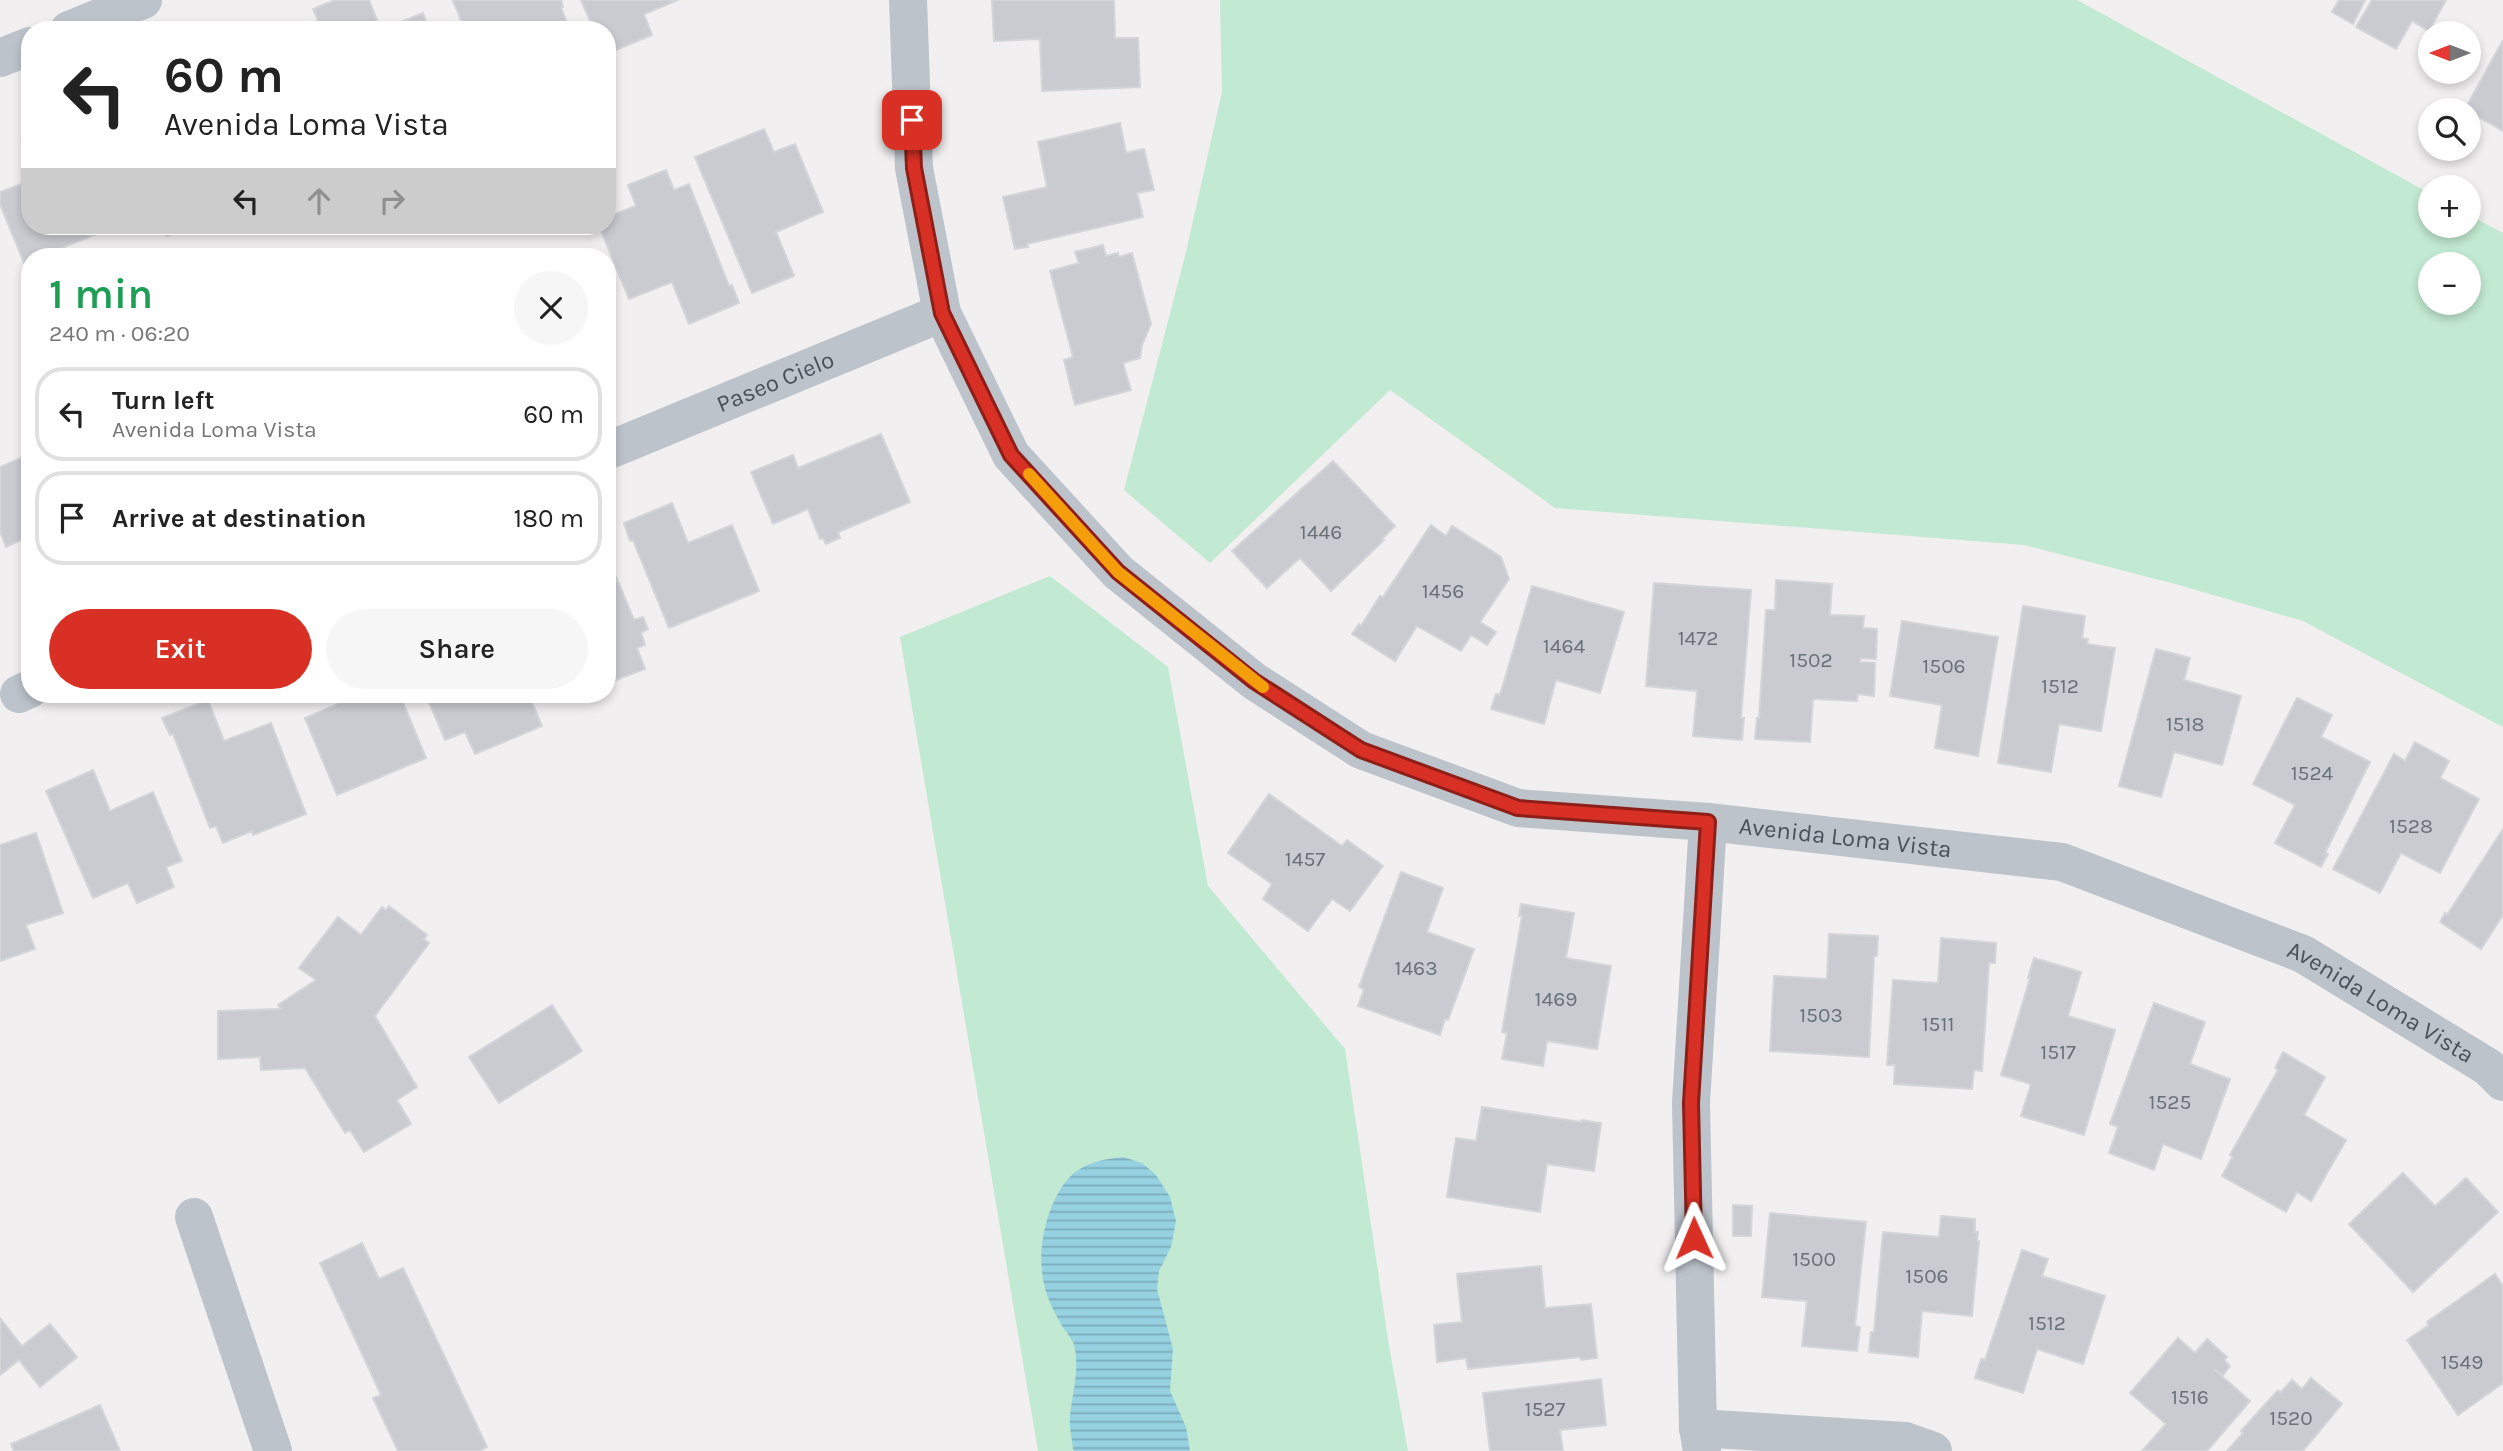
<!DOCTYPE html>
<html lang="en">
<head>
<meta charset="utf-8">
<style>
  :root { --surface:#fff; --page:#f6f6f6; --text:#222; --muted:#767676; --line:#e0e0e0; --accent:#d93025 }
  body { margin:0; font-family:Karla,sans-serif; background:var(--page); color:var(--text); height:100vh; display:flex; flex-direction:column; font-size:26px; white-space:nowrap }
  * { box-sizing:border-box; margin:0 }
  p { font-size:23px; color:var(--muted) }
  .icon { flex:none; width:38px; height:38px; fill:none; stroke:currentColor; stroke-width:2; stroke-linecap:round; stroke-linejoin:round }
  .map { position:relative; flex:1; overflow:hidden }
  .drawer { position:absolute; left:21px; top:248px; width:595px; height:455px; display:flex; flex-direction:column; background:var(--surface); border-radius:28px; box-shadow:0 4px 10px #0003 }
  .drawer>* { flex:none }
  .top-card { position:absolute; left:21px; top:21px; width:595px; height:214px; border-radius:28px; box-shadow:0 4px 10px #0003; background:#fff; color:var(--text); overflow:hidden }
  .needle { width:46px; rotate:270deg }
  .fabs { position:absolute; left:2418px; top:21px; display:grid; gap:14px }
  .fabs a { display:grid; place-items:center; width:63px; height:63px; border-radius:50%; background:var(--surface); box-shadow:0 4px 10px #0003; font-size:35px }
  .pin { position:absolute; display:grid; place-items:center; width:60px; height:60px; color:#fff; margin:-30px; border-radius:14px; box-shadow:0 4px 10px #0006 }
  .me { position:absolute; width:77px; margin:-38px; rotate:359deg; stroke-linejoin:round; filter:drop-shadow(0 0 5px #0008) }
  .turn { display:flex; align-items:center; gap:24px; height:147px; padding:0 28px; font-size:32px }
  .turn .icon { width:91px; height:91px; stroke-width:2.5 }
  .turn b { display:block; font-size:49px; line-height:60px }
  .lanes { display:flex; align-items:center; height:66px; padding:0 28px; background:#0003; justify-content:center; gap:35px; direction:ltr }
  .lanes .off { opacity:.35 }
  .round { display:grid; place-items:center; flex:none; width:74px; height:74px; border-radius:37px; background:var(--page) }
  .head { display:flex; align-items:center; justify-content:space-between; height:119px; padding:0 28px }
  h1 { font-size:42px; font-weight:600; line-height:52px; color:#1e9e55 }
  .action { display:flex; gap:14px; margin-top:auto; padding:14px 28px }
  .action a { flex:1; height:80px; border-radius:42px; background:var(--accent); color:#fff; font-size:28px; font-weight:600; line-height:80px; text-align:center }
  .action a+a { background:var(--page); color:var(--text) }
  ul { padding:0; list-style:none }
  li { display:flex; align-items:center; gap:21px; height:94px; margin:0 14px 10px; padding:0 14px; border:4px solid var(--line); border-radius:28px }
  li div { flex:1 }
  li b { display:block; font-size:26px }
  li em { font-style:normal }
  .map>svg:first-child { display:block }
  .green { fill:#c2e9d1; fill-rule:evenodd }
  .water { fill:url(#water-rules) }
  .building { fill:#c9cbd1; stroke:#d3d5d9; stroke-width:2 }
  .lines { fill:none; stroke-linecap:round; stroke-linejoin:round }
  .minor { stroke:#bcc3ca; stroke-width:38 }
  .route-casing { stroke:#8d1f18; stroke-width:18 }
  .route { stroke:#d93025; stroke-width:12 }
  .slow { stroke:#f59e0b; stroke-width:12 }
  .labels { text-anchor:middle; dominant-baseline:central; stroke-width:7; stroke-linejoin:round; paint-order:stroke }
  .number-label { font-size:21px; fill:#697078 }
  .street-label { font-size:24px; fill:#49525a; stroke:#fff }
</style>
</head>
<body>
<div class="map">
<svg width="2503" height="1451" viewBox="0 0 2503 1451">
  <defs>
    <pattern id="water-rules" width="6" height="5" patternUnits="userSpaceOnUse" patternTransform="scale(1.75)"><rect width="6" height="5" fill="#95d1e1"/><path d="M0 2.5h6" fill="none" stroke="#7cacb9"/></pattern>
  </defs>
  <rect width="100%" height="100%" fill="#f1efef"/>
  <g class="green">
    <path d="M1220,0H2077L2431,194V226H2469V215L2503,233V727L2303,621L2179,585L2024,545L1555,508L1390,390L1210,563L1124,490L1185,256L1222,92ZM2431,264H2469V303H2431Z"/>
    <polygon points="1050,576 1168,667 1208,886 1345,1049 1389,1346 1408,1451 1038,1451 900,637"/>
  </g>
  <path class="water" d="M1123,1157L1142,1163L1156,1175L1170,1197L1176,1221L1171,1247L1159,1271L1157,1289L1173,1349L1170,1391L1186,1427L1190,1451H1074L1073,1449C1072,1438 1069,1427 1070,1417C1072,1393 1081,1365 1073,1342C1070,1336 1064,1330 1061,1324C1054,1312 1047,1298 1044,1284C1036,1252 1046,1203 1069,1178C1082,1163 1104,1159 1123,1157Z"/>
  <g class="building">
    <polygon points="335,0 369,0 381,30 423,13 429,30 326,30 323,22 319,23 313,9"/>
    <polygon points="457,0 561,0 563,7 561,8 570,30 465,30 453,1"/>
    <polygon points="581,0 678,0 644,14 652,35 614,51 607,30 594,30"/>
    <polygon points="992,0 1114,0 1115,38 1138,38 1140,87 1042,91 1040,39 994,41"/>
    <polygon points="2339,0 2365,0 2353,24 2332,12"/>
    <polygon points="2372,0 2446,0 2429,31 2412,21 2396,49 2356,27"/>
    <polygon points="300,22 304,30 281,30"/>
    <polygon points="2503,40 2503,131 2465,109"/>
    <polygon points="1120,123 1126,153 1144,149 1154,190 1137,193 1143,217 1027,244 1028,247 1015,249 1003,197 1047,187 1038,142"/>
    <polygon points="764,129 774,152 795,144 823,212 776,232 794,276 752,293 695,157"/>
    <polygon points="30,135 30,157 22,138"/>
    <polygon points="666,170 674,190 689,184 729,286 732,285 739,303 689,324 672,282 629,299 599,226 607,226 607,217 636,206 628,185"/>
    <polygon points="30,181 30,226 114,227 39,257 30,257 30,261 24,263 0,204 0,192"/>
    <polygon points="164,226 191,226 167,236"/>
    <polygon points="1103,245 1106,256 1118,253 1119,257 1132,253 1151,324 1142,345 1140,358 1123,363 1131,390 1075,405 1064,360 1073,357 1050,271 1079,263 1075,252"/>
    <polygon points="553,250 555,256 567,251 570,257 534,257"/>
    <polygon points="881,434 910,502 838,532 840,538 826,544 823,538 820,539 808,509 773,524 751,472 793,455 798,468"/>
    <polygon points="30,454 30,536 6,547 0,531 0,467"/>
    <polygon points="1333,461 1395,526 1382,539 1384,540 1331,591 1300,558 1267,588 1232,551"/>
    <polygon points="672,503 688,543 732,525 759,591 669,628 633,540 630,541 624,523"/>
    <polygon points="1431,525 1446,536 1452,526 1501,557 1509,579 1480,622 1496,632 1487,645 1471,635 1461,651 1417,626 1395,661 1352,634 1359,624 1361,626 1380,596 1383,597"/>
    <polygon points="616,577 634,620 643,617 648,629 641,633 645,645 637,648 645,669 611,682 607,672 607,580"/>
    <polygon points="1776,580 1832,584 1830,615 1864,616 1863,628 1877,629 1876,659 1860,658 1860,662 1875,663 1874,696 1858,694 1857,701 1813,699 1810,742 1755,739 1757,718 1759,718 1766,610 1775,610"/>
    <polygon points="1654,583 1751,590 1741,718 1744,718 1742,740 1693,736 1697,691 1646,686"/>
    <polygon points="1532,586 1624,612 1600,693 1556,680 1544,724 1491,709 1496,694 1500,695"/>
    <polygon points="2023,606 2085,616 2082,638 2088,639 2087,644 2115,648 2101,731 2059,724 2051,772 1998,763"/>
    <polygon points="1902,621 1998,637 1978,756 1935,748 1942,705 1890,696"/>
    <polygon points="2156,649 2190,658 2184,680 2241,696 2222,765 2174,752 2161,797 2119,786"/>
    <polygon points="345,695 400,695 426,758 337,795 305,718 347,700"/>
    <polygon points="426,695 529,695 542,726 475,754 465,732 445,740"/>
    <polygon points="2297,698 2332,715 2321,737 2370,762 2325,853 2328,854 2321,867 2275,843 2295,805 2253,784"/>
    <polygon points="208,700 224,741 271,723 306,814 253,835 252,831 223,843 216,826 210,828 173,734 170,735 162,718"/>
    <polygon points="2415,742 2449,761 2440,778 2479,799 2440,873 2401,853 2380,893 2333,869 2394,754 2405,761"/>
    <polygon points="93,770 110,811 153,792 182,861 166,867 174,887 137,903 128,883 93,898 46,791"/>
    <polygon points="1269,794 1342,846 1347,840 1383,866 1350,911 1332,899 1308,931 1263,899 1272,884 1228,853"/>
    <polygon points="2503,829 2503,915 2481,949 2440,922 2445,913 2447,915"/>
    <polygon points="36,833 63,913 26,925 35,949 0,961 0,845"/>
    <polygon points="1401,872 1443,888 1427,932 1474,949 1448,1020 1445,1019 1440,1035 1358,1006 1364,989 1359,987"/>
    <polygon points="1521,904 1574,913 1566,958 1611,966 1597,1049 1547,1041 1543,1066 1502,1059 1507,1033 1502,1032 1522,916 1519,916"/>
    <polygon points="389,906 427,935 424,939 429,943 375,1016 417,1087 397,1100 411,1124 364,1152 350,1130 345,1133 305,1068 261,1070 260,1057 218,1059 218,1011 281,1009 278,1005 316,980 299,968 338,917 361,935 382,907 386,910"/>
    <polygon points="1829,934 1878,936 1877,956 1874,956 1869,1057 1770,1051 1774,976 1827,979"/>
    <polygon points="1941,938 1996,943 1995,963 1989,963 1982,1071 1974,1070 1972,1089 1894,1084 1895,1065 1887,1065 1893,980 1938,983"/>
    <polygon points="2034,958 2081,972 2068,1016 2115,1030 2084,1135 2021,1116 2031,1084 2001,1075 2030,978 2028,978"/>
    <polygon points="2154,1003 2205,1022 2190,1064 2230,1079 2201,1159 2163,1144 2154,1170 2109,1153 2118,1127 2110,1124"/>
    <polygon points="552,1005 582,1051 499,1103 469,1057"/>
    <polygon points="2283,1052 2325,1077 2304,1115 2346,1140 2311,1201 2297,1192 2286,1212 2222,1176 2233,1156 2230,1155 2278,1070 2275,1068"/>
    <polygon points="1482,1107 1581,1122 1582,1120 1601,1123 1594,1171 1547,1164 1540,1212 1447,1197 1456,1138 1476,1141"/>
    <polygon points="2403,1173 2435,1206 2466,1178 2498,1212 2413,1292 2349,1224"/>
    <polygon points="1733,1205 1752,1206 1751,1236 1733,1236"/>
    <polygon points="1770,1213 1866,1222 1855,1326 1860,1327 1857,1351 1802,1346 1807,1301 1762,1297"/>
    <polygon points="1941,1216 1975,1219 1975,1232 1978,1232 1977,1241 1979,1241 1972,1316 1922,1311 1918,1357 1869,1352 1871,1332 1874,1332 1883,1232 1939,1237"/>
    <polygon points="362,1243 379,1279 403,1268 487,1447 480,1451 398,1451 373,1398 381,1395 320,1263"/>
    <polygon points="2022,1250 2048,1259 2042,1276 2105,1296 2083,1364 2037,1349 2023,1393 1975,1378 1981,1359 1985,1360"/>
    <polygon points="1541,1266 1545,1308 1591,1304 1597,1358 1581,1360 1580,1357 1468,1369 1466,1358 1437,1362 1434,1325 1462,1322 1457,1274"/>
    <polygon points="2495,1274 2503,1286 2503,1383 2458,1415 2407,1340 2429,1325 2427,1322"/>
    <polygon points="0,1318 22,1346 50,1324 77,1357 40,1387 19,1360 0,1375"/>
    <polygon points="2178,1338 2195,1353 2207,1339 2227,1357 2224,1360 2230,1366 2223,1375 2215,1370 2250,1401 2207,1451 2142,1451 2166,1424 2130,1393"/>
    <polygon points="2311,1378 2342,1404 2303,1451 2227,1451 2243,1433 2241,1431 2278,1390 2280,1393 2292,1380 2302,1389"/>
    <polygon points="1601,1379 1606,1425 1560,1430 1563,1451 1490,1451 1483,1393"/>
    <polygon points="100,1405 120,1451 14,1451 11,1444"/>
  </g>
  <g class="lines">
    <g class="minor">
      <path id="s1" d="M908,0L914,168L942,313L1011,455L1118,572L1254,681L1361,750L1518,808L1708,822L2062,862L2303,954L2488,1067L2503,1082"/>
      <polyline points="69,30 143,0"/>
      <polyline points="0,58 30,46"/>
      <path id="s2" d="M607,451L942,313"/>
      <polyline points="19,694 30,689"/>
      <polyline points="194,1217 273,1451"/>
      <polyline points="1698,1428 1905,1441 1933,1451"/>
      <polyline points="1702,1451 1698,1428 1691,1103 1708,822"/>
    </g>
  </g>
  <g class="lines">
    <g class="route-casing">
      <polyline id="route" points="912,120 914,168 942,313 1011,455 1118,572 1254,681 1361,750 1518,808 1708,822 1691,1103 1694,1238"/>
    </g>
    <use href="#route" class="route"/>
    <polyline class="slow" points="1029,474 1118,572 1263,687"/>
  </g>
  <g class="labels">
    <g class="number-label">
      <text x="1321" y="532">1446</text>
      <text x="1443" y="591">1456</text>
      <text x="1698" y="638">1472</text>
      <text x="1564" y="646">1464</text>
      <text x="1811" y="660">1502</text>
      <text x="1944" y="666">1506</text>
      <text x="2060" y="686">1512</text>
      <text x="2185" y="724">1518</text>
      <text x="2312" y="773">1524</text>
      <text x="2411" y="826">1528</text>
      <text x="1305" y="859">1457</text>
      <text x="1416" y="968">1463</text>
      <text x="1556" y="999">1469</text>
      <text x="1821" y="1015">1503</text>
      <text x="1938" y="1024">1511</text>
      <text x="2058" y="1052">1517</text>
      <text x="2170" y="1102">1525</text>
      <text x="1814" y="1259">1500</text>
      <text x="1927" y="1276">1506</text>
      <text x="2047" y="1323">1512</text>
      <text x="2462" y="1362">1549</text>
      <text x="2190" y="1397">1516</text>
      <text x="1545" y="1409">1527</text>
      <text x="2291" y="1418">1520</text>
    </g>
    <g class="street-label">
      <text stroke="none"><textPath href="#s2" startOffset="182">Paseo Cielo</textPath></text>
      <text stroke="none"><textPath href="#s1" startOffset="1430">Avenida Loma Vista</textPath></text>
      <text stroke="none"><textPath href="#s1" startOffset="1997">Avenida Loma Vista</textPath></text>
    </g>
  </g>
</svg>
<div class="fabs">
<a><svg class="needle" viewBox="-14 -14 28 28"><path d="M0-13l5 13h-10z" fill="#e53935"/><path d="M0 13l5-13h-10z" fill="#767676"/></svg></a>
<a><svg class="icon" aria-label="search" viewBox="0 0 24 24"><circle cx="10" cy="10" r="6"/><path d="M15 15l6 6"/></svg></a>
<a>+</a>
<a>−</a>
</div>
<div class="pin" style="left:912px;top:120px;background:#d93025"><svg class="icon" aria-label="arrive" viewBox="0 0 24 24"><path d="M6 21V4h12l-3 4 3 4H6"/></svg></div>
<svg class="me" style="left:1694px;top:1238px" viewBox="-20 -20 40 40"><path d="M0-17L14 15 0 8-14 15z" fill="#d93025" stroke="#fff" stroke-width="4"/></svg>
<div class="top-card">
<div class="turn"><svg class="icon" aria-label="left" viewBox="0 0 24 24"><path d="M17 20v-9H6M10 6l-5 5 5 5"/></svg><div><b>60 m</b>Avenida Loma Vista</div></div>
<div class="lanes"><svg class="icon" aria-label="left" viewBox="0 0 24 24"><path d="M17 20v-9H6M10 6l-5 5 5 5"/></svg><svg class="icon off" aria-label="ahead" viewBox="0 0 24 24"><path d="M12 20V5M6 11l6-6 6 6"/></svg><svg class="icon off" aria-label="right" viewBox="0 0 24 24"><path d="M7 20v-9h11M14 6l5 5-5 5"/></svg></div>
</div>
<section class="drawer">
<div class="head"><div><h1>1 min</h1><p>240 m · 06:20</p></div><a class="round"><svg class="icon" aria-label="close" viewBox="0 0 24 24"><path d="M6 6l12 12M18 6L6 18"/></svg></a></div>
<ul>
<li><svg class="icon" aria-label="left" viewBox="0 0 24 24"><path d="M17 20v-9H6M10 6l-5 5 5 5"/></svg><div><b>Turn left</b><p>Avenida Loma Vista</p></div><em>60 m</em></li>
<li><svg class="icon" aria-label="arrive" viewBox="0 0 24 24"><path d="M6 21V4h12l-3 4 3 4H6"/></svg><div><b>Arrive at destination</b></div><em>180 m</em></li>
</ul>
<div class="action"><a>Exit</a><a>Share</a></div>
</section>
</div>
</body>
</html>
